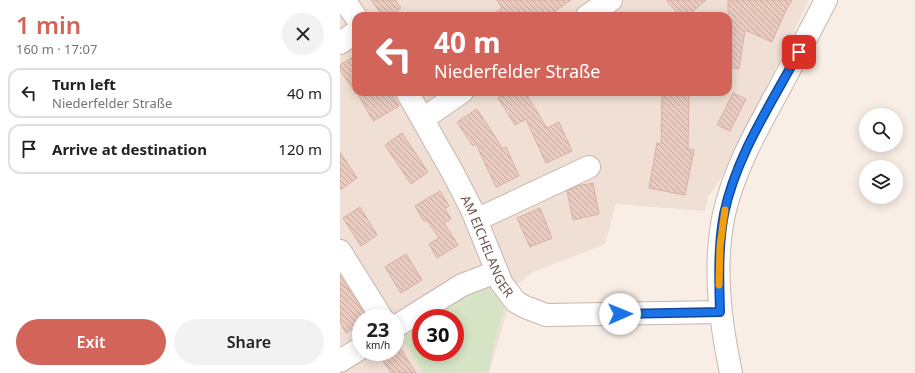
<!DOCTYPE html>
<html lang="en">
<head>
<meta charset="utf-8">
<style>
  :root { --surface:#fff; --page:#f2f2f2; --text:#202124; --muted:#757577; --line:#e0e0e0; --accent:#d3645a }
  body { margin:0; font-family:"Noto Sans",sans-serif; background:var(--page); color:var(--text); height:100vh; display:flex; flex-direction:column; font-size:15px; white-space:nowrap }
  * { box-sizing:border-box; margin:0 }
  p { font-size:13px; color:var(--muted) }
  .icon { flex:none; width:22px; height:22px; fill:none; stroke:currentColor; stroke-width:2; stroke-linecap:round; stroke-linejoin:round }
  .map { position:relative; flex:1; overflow:hidden }
  .drawer { display:flex; flex-direction:column; background:var(--surface); width:340px }
  .drawer>* { flex:none }
  .top-card { position:absolute; left:12px; top:12px; width:380px; height:84px; border-radius:12px; box-shadow:0 2px 10px #0003; background:#d3645a; color:#fff; overflow:hidden }
  .controls { position:absolute; left:519px; top:108px; display:grid; gap:8px }
  .controls a { display:grid; place-items:center; width:44px; height:44px; border-radius:50%; background:var(--surface); box-shadow:0 2px 10px #0003; font-size:20px }
  .speed { position:absolute; left:12px; top:309px; display:flex; gap:8px; font-size:20px; font-weight:700; text-align:center }
  .speed>* { display:grid; place-content:center; width:52px; height:52px; border-radius:50%; background:var(--surface); box-shadow:0 2px 10px #0003; line-height:1 }
  .speed small { font-size:10px; font-weight:400 }
  .speed .limit { border:6px solid #d22; background:#fff; color:#111 }
  .pin { position:absolute; display:grid; place-items:center; width:34px; height:34px; color:#fff; margin:-17px; border-radius:8px; box-shadow:0 2px 6px #0006 }
  .me { position:absolute; width:44px; margin:-22px; rotate:89deg; stroke-linejoin:round; filter:drop-shadow(0 0 3px #0008) }
  .turn { display:flex; align-items:center; gap:14px; height:84px; padding:0 16px; font-size:18px }
  .turn .icon { width:52px; height:52px; stroke-width:2.5 }
  .turn b { display:block; font-size:28px; line-height:34px }
  .round { display:grid; place-items:center; flex:none; width:42px; height:42px; border-radius:21px; background:var(--page) }
  .head { display:flex; align-items:center; justify-content:space-between; height:68px; padding:0 16px }
  h1 { font-size:24px; font-weight:600; line-height:30px; color:var(--accent) }
  .button { display:flex; gap:8px; margin-top:auto; padding:8px 16px }
  .button a { flex:1; height:46px; border-radius:24px; background:var(--accent); color:#fff; font-size:16px; font-weight:600; line-height:46px; text-align:center }
  .button a+a { background:var(--page); color:var(--text) }
  ul { padding:0; list-style:none }
  li { display:flex; align-items:center; gap:12px; height:50px; margin:0 8px 6px; padding:0 8px; border:2px solid var(--line); border-radius:12px }
  li div { flex:1 }
  li b { display:block; font-size:15px }
  li em { font-style:normal }
  main { display:flex; flex:1; min-height:0 }
  .map>svg:first-child { display:block }
  .residential { fill:#efdfd4; fill-rule:evenodd }
  .park { fill:#d6e4c5 }
  .building { fill:url(#building-back-hatch); stroke:#dbb0a3 }
  .lines { fill:none; stroke-linecap:round; stroke-linejoin:round }
  .minor-casing { stroke:#c8b5ad; stroke-width:24 }
  .minor { stroke:#fff; stroke-width:22 }
  .route-casing { stroke:#114b97; stroke-width:10 }
  .route { stroke:#1a73e8; stroke-width:7 }
  .slow { stroke:#f59e0b; stroke-width:7 }
  .labels { text-anchor:middle; dominant-baseline:central; stroke-width:4; stroke-linejoin:round; paint-order:stroke }
  .street-label { font-size:13px; fill:#6e554e; stroke:#fcf3ea }
</style>
</head>
<body>
<main>
<section class="drawer">
<div class="head"><div><h1>1 min</h1><p>160 m · 17:07</p></div><a class="round"><svg class="icon" aria-label="close" viewBox="0 0 24 24"><path d="M6 6l12 12M18 6L6 18"/></svg></a></div>
<ul>
<li><svg class="icon" aria-label="left" viewBox="0 0 24 24"><path d="M17 20v-9H6M10 6l-5 5 5 5"/></svg><div><b>Turn left</b><p>Niederfelder Straße</p></div><em>40 m</em></li>
<li><svg class="icon" aria-label="arrive" viewBox="0 0 24 24"><path d="M6 21V4h12l-3 4 3 4H6"/></svg><div><b>Arrive at destination</b></div><em>120 m</em></li>
</ul>
<div class="button"><a>Exit</a><a>Share</a></div>
</section>
<div class="map">
<svg width="575" height="373" viewBox="0 0 575 373">
  <defs>
    <pattern id="building-back-hatch" width="6" height="6" patternUnits="userSpaceOnUse"><rect width="6" height="6" fill="#eacbc0"/><path d="M-1 5l2 2M0 0l6 6M5-1l2 2" fill="none" stroke="#c2a89e"/></pattern>
  </defs>
  <rect width="100%" height="100%" fill="#f9eee5"/>
  <path class="residential" d="M0,0H469L383,175L368,197L365,211L276,204L265,244L191,273L174,287L149,373H0ZM16,16H388V92H16ZM21,318H55V352H21ZM81,318H115V352H81Z"/>
  <polygon class="park" points="149,287 164,308 155,340 149,372 84,373 59,334 81,320 81,352 115,352 115,318 85,318 125,293"/>
  <g class="building">
    <polygon points="31,0 55,0 61,8 51,16 43,16"/>
    <polygon points="157,0 231,0 208,16 150,16 162,8"/>
    <polygon points="326,0 366,0 347,16 340,16"/>
    <polygon points="388,0 452,0 445,12 432,42 405,30 399,69 388,67"/>
    <polygon points="16,55 16,94 0,70 0,65"/>
    <polygon points="17,92 50,92 59,106 33,121"/>
    <polygon points="168,92 185,92 207,128 219,122 232,151 206,163 186,119 175,125 158,98"/>
    <polygon points="322,92 349,92 348,149 354,150 345,195 309,188 317,143 321,144"/>
    <polygon points="393,93 406,99 390,131 377,125"/>
    <polygon points="137,109 163,149 166,147 179,176 156,187 136,144 133,146 117,122"/>
    <polygon points="62,133 88,172 71,184 45,145"/>
    <polygon points="0,152 17,178 0,190"/>
    <polygon points="253,183 259,214 233,220 227,191 237,186"/>
    <polygon points="100,191 109,206 105,209 111,219 104,223 118,245 97,258 89,244 99,238 87,220 84,221 75,206"/>
    <polygon points="20,207 37,235 21,246 3,218"/>
    <polygon points="200,208 212,238 190,247 177,218"/>
    <polygon points="66,254 82,280 61,293 45,267"/>
    <polygon points="0,275 27,318 21,318 21,324 6,333 0,322"/>
    <polygon points="59,346 76,373 51,373 41,358 50,352 55,352 55,349"/>
  </g>
  <g class="lines">
    <g class="minor-casing">
      <g id="minor">
        <polyline points="4,0 16,17"/>
        <polyline points="247,16 271,0"/>
        <polyline points="0,43 16,32"/>
        <path id="s1" d="M67,92L113,173L132,210L162,284L176,302L185,307L206,315L380,312"/>
        <polyline points="83,119 122,92"/>
        <polyline points="136,220 249,167"/>
        <polyline points="0,251 42,318"/>
        <polyline points="55,327 122,285 156,272"/>
        <polyline points="0,361 21,348"/>
        <path d="M391,373C380,321 373,266 384,214C394,170 416,131 438,91C454,61 470,31 486,0"/>
      </g>
    </g>
    <use href="#minor" class="minor"/>
  </g>
  <g class="lines">
    <g class="route-casing">
      <path id="route" d="M280,314L380,312C379,279 378,246 384,214C396,156 431,104 459,52"/>
    </g>
    <use href="#route" class="route"/>
    <polyline class="slow" points="379,285 380,246 385,210"/>
  </g>
  <g class="labels">
    <g class="street-label">
      <text stroke="none"><textPath href="#s1" startOffset="174">AM EICHELANGER</textPath></text>
    </g>
  </g>
</svg>
<div class="controls">
<a><svg class="icon" aria-label="search" viewBox="0 0 24 24"><circle cx="10" cy="10" r="6"/><path d="M15 15l6 6"/></svg></a>
<a><svg class="icon" aria-label="layers" viewBox="0 0 24 24"><path d="M12 4l9 5-9 5-9-5zM3 14l9 5 9-5"/></svg></a>
</div>
<div class="speed"><div>23<small>km/h</small></div><div class="limit">30</div></div>
<div class="pin" style="left:459px;top:52px;background:#d93025"><svg class="icon" aria-label="arrive" viewBox="0 0 24 24"><path d="M6 21V4h12l-3 4 3 4H6"/></svg></div>
<svg class="me" style="left:280px;top:314px" viewBox="-20 -20 40 40"><circle r="19" fill="#fff"/><path d="M0-13L10 11 0 6-10 11z" fill="#1a73e8"/></svg>
<div class="top-card">
<div class="turn"><svg class="icon" aria-label="left" viewBox="0 0 24 24"><path d="M17 20v-9H6M10 6l-5 5 5 5"/></svg><div><b>40 m</b>Niederfelder Straße</div></div>
</div>
</div>
</main>
</body>
</html>
